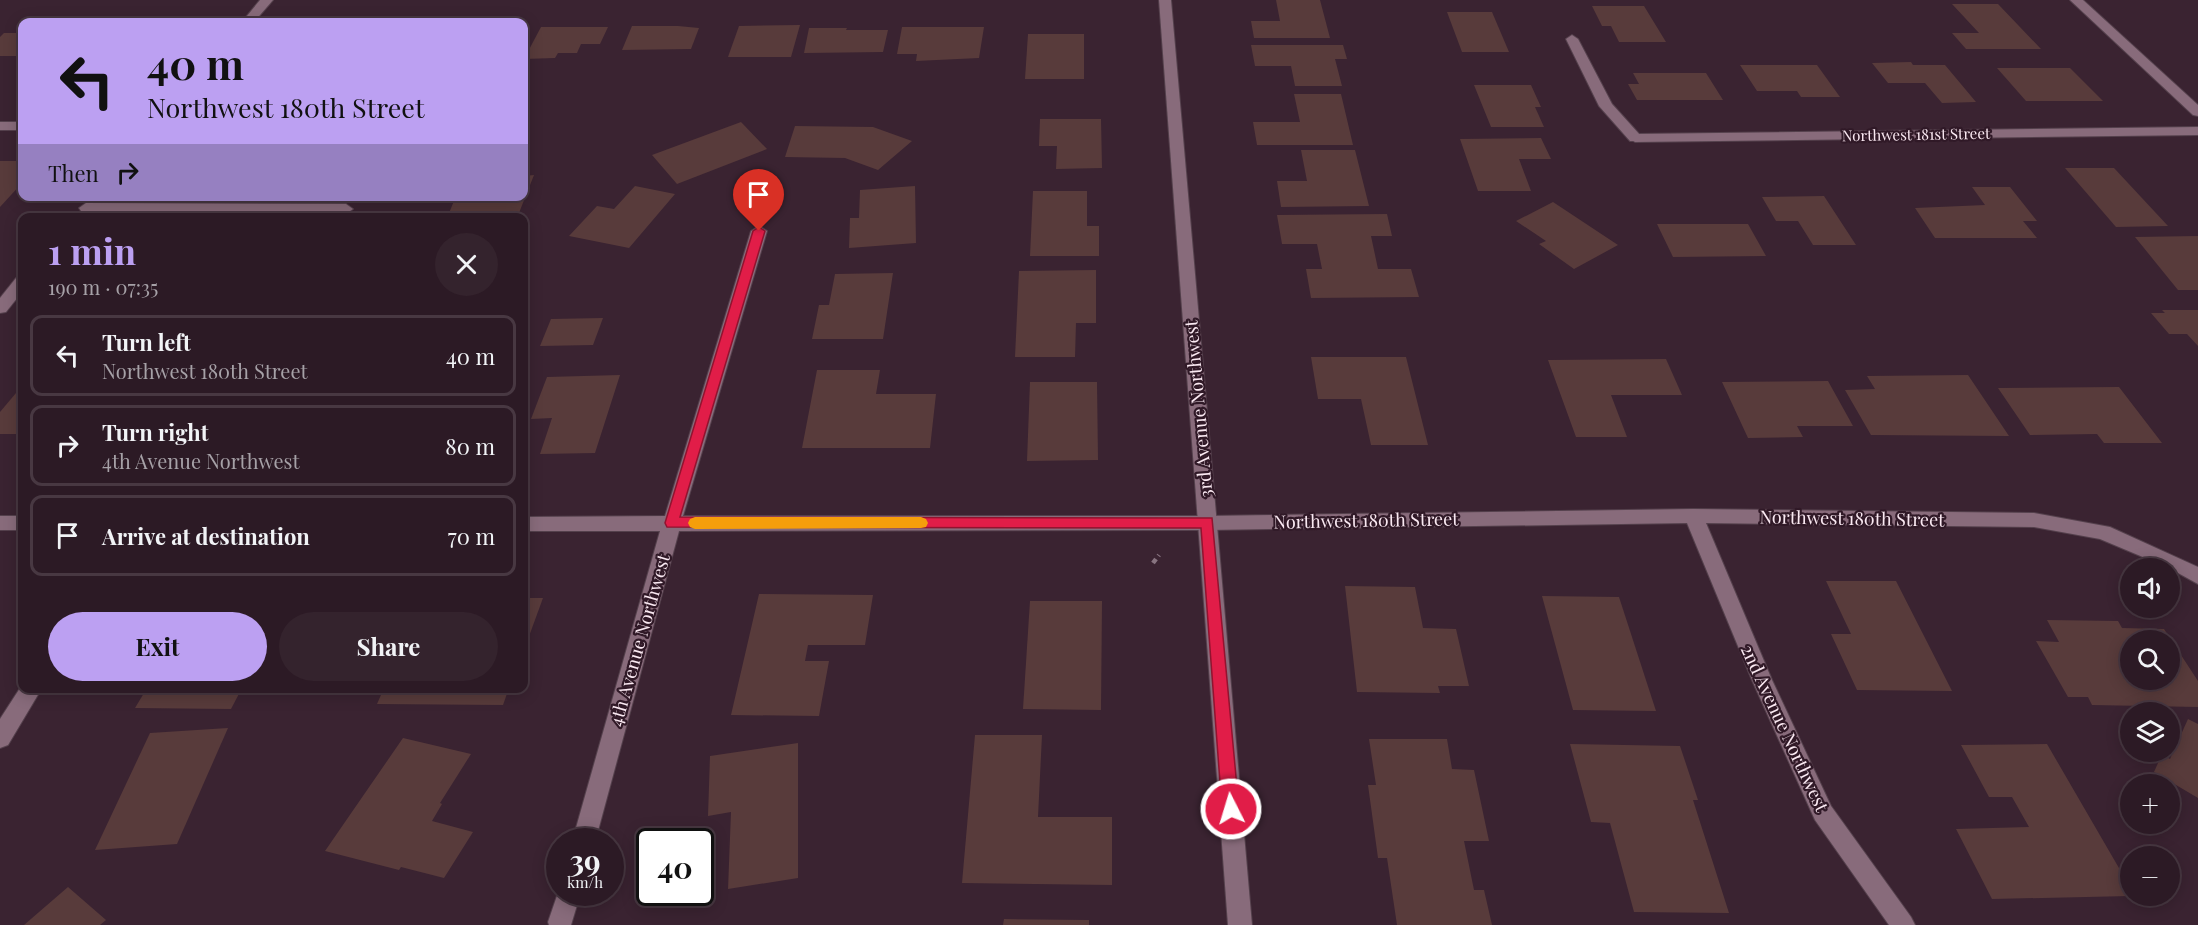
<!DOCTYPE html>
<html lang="en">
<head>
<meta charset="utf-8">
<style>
  :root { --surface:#2c1a25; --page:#34232d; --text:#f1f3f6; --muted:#a6a1a7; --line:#483842; --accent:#bca0f2 }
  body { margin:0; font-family:"Playfair Display",serif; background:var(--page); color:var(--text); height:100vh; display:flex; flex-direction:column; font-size:22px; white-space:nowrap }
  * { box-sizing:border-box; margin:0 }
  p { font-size:20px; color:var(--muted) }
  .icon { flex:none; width:33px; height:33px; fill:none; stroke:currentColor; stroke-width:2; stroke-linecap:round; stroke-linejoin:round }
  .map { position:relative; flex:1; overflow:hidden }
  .panel { position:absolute; left:18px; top:213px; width:510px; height:480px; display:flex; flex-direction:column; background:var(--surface); border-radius:12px; box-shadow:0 3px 15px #0003,0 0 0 2px var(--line) }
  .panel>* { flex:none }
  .guide { position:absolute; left:18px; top:18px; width:510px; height:183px; border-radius:12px; box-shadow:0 3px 15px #0003,0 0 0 2px var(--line); background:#bca0f2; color:#111; overflow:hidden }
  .fabs { position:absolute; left:2120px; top:558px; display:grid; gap:12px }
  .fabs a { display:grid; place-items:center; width:60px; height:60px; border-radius:50%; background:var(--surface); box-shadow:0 3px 15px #0003,0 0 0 2px var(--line); font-size:30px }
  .speed { position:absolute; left:546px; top:828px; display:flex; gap:12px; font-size:30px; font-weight:700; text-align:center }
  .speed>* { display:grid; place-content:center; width:78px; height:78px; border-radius:50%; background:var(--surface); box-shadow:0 3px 15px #0003,0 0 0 2px var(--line); line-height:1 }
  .speed small { font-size:15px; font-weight:400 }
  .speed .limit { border:3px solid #111; border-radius:9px; background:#fff; color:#111 }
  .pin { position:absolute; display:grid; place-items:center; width:51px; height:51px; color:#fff; margin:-62px -26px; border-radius:50% 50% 50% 0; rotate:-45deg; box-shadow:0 0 6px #0007 }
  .pin .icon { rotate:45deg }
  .me { position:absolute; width:66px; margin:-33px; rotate:355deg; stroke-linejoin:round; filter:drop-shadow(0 0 4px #0008) }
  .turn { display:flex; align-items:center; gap:21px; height:126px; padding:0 30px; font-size:27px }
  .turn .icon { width:78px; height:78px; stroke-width:2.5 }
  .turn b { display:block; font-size:42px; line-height:51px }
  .then { display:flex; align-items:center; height:57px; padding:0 30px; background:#0003; gap:12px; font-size:22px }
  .round { display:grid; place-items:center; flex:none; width:63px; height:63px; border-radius:32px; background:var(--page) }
  .summary { display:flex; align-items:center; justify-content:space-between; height:102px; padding:0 30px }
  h1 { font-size:36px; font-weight:700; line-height:45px; color:var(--accent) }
  .action { display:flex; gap:12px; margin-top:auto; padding:12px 30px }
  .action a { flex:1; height:69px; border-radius:36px; background:var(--accent); color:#111; font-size:24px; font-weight:700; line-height:69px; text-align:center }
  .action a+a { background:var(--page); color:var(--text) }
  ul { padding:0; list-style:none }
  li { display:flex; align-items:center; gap:18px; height:81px; margin:0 12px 9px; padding:0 18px; border:3px solid var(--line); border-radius:12px }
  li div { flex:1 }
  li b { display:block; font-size:22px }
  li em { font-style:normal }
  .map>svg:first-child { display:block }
  .building { fill:#583b3b; fill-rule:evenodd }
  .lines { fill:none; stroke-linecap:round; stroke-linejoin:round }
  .lane-casing { stroke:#54404c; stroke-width:2 }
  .street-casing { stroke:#54404c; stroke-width:2 }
  .secondary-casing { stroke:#54404c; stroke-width:2 }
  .path { stroke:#887480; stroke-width:4.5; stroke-dasharray:5 4; stroke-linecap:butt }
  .lane { fill:#886b7b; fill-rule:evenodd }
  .street { fill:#886b7b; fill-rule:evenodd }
  .secondary { fill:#886b7b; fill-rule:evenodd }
  .route { fill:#e11d48; stroke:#92132f; stroke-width:1.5 }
  .slow { fill:#f59e0b }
  .labels { text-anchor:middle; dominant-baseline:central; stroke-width:4.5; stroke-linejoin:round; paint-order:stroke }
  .far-street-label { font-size:15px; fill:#fae9f2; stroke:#301927 }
  .street-label { font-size:18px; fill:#fae9f2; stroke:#301927 }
</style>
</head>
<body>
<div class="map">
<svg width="2198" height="925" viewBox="0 0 2198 925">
  <rect width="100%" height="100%" fill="#3a2331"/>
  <g class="building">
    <polygon points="1276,0 1320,0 1330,38 1254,38 1251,21 1280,21"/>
    <polygon points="1952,4 1998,4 2041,49 1966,49 1952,33 1979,33"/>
    <polygon points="1592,6 1644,6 1666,42 1619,42 1611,26 1602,26"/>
    <polygon points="1447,12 1492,12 1509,52 1462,52"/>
    <polygon points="800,25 791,57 728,57 739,26"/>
    <polygon points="632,26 678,26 699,28 691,49 622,50"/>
    <polygon points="541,27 608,27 600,44 581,44 577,53 558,53 555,58 524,59"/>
    <polygon points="902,27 984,27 979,58 916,61 917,54 897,54"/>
    <polygon points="809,28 847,28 846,30 888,30 883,52 804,53"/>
    <polygon points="4,33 22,33 22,56 0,56 0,37"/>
    <polygon points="1028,34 1084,34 1084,79 1025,79"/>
    <polygon points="1251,45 1343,45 1347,59 1335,59 1342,86 1295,86 1291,66 1255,66"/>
    <polygon points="1911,62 1913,65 1945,65 1976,102 1942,103 1925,83 1888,83 1872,63"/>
    <polygon points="1740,65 1817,65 1840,97 1801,97 1797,91 1757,91"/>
    <polygon points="1997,68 2070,68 2103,101 2026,101"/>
    <polygon points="1633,73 1706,73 1723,100 1637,100 1628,84 1639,84"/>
    <polygon points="1474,85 1531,85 1541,107 1535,107 1544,127 1491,127"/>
    <polygon points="1294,94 1341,94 1353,145 1257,145 1253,122 1300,122"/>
    <polygon points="1040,119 1101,119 1102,168 1056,169 1057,146 1039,146"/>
    <polygon points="741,122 767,149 677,184 652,155"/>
    <polygon points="795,126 873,127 912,141 878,170 845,158 785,157"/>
    <polygon points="1541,138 1551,159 1519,159 1531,191 1478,191 1460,139"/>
    <polygon points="1301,150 1355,150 1369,206 1281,207 1277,181 1307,181"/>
    <polygon points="0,161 22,161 22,183 0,207"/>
    <polygon points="2065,168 2114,168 2168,226 2116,227"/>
    <polygon points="534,175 517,218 447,218 456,196 524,196 524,176"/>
    <polygon points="635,186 675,194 629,248 569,236 597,206 614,209"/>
    <polygon points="915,186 916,243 849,248 850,218 859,218 860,190"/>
    <polygon points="1972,187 2010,187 2037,221 2023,221 2037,238 1935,238 1915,208 1985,205"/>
    <polygon points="1033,191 1087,191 1087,226 1099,226 1099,256 1030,256"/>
    <polygon points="1824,196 1856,245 1813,245 1798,221 1776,221 1762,197"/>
    <polygon points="1553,202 1618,245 1574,269 1539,244 1546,241 1516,221"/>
    <polygon points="1387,214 1392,236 1371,236 1378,269 1411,269 1419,297 1311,298 1306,269 1322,269 1317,244 1282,244 1277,215"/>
    <polygon points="1657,224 1748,224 1766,256 1673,257"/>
    <polygon points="2198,236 2198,290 2178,290 2135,237"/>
    <polygon points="1096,270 1096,323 1076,323 1075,357 1015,357 1019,271"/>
    <polygon points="893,273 883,339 812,339 819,305 829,305 835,274"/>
    <polygon points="2162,310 2198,310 2198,346 2187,334 2169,334 2151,313 2165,313"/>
    <polygon points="603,318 593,345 540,346 551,319"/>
    <polygon points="1311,357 1406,357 1428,445 1371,445 1361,399 1318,399"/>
    <polygon points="1666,359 1682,395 1611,395 1627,437 1576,437 1548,360"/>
    <polygon points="817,370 880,370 876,394 936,394 930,448 802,448"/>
    <polygon points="620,375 595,453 540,454 552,418 531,419 547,377"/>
    <polygon points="1968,375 2009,436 1871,435 1845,390 1875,389 1867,376"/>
    <polygon points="1828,381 1853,426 1797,426 1803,437 1748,438 1722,382"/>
    <polygon points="1030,382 1097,382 1098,460 1027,461"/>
    <polygon points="2119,387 2162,443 2104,443 2097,434 2030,435 1998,388"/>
    <polygon points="16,393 22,393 22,434 0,434 0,412"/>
    <polygon points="1826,581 1896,581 1952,691 1857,690 1831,634 1851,634"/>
    <polygon points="1345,586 1415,587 1423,628 1456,629 1469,686 1438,686 1440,693 1357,692"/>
    <polygon points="759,594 873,595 865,645 808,645 805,661 829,661 819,716 731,715"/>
    <polygon points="1542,596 1619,597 1656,711 1573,710"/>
    <polygon points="524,598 543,598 524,650"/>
    <polygon points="1030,601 1102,601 1101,710 1023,709"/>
    <path d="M2047,620L2118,621L2122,628L2164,629L2198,681V707L2092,705L2088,697H2068L2036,641L2059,642ZM2130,640H2169V680H2130Z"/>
    <polygon points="147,688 242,688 231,709 135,708"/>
    <polygon points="384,688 509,688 503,705 377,704"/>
    <polygon points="2188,719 2198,724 2198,798 2154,772 2162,754 2170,759"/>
    <polygon points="228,728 177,844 95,850 150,733"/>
    <polygon points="975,735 1042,735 1038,817 1112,817 1112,885 962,883"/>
    <polygon points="403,738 471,754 440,803 442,804 432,821 473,832 444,878 401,867 399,870 325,851"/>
    <polygon points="1369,739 1447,739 1452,769 1474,770 1489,841 1464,841 1474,890 1484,890 1492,925 1397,925 1387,858 1378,858 1368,785 1376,785"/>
    <polygon points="798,743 798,878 728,889 731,812 708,816 710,756"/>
    <polygon points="1570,744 1680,746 1698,800 1693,800 1729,913 1634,912 1610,823 1591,822"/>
    <polygon points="2047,744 2130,887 2130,896 1992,899 1956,829 2029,827 2012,797 1989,797 1961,745"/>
    <polygon points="68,887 106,920 100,925 24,925"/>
    <polygon points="1004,919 1089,920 1089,925 1003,925"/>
  </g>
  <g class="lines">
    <g class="lane-casing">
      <polygon id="lane" points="1572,35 1578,39 1612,104 1640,135 1642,138 1640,141 1630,141 1599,106 1566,39"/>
    </g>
    <g class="street-casing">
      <g id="street">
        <polygon points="260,0 273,0 254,22 242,22"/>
        <polygon points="2070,0 2083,0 2198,105 2198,116 2193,115"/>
        <rect x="0" y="122" width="22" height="8"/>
        <polygon points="2198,127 2198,135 1635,142 1628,138 1635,134"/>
        <polygon points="86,203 346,204 353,209 346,214 81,211 79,208"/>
        <polygon points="759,226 767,231 683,516 1207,516 1693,509 2034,513 2110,527 2198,567 2198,584 2169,568 2100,539 2034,527 1706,523 1772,680 1831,806 1911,917 1915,925 1889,925 1815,820 1752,680 1687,523 1207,530 679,531 595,842 572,842 660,531 524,531 524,517 665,516 751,231"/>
        <polygon points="22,277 22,292 6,312 0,313 0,298 16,278"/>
        <rect x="0" y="516" width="22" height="14"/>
        <polygon points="22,685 22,688 42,688 8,745 0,748 0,719"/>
        <polygon points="560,887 560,892 581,892 571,925 549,925 548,922"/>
      </g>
    </g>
    <g class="secondary-casing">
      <polygon id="secondary" points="1159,0 1171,0 1252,925 1228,925"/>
    </g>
    <polyline class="path" points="1153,563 1159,555"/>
    <use href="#lane" class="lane"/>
    <use href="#street" class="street"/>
    <use href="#secondary" class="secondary"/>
  </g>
  <polygon class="route" points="759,227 765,231 680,517 1212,518 1239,809 1237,815 1231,817 1225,815 1222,809 1201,528 667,527 665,523 753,231"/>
  <polygon class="slow" points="695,517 921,517 926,519 928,523 926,527 921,528 695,529 690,527 688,523 690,519"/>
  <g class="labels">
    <g class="far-street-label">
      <text transform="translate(1916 134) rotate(-1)">Northwest 181st Street</text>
    </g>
    <g class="street-label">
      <text transform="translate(1198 409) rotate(-95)">3rd Avenue Northwest</text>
      <text transform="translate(1852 518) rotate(1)">Northwest 180th Street</text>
      <text transform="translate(1366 520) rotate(-1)">Northwest 180th Street</text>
      <text transform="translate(639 640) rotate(-74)">4th Avenue Northwest</text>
      <text transform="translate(1785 728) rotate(65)">2nd Avenue Northwest</text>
    </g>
  </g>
</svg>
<div class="fabs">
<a><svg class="icon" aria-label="sound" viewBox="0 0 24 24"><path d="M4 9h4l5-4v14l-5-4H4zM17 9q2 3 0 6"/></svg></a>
<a><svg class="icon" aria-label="search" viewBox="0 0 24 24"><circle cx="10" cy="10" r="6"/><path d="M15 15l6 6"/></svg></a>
<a><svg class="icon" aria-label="layers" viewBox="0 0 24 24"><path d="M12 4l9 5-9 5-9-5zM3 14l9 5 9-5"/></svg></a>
<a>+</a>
<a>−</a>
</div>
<div class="speed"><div>39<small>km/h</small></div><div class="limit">40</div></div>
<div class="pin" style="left:759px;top:231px;background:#d93025"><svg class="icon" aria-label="arrive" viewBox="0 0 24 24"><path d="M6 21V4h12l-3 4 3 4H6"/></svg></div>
<svg class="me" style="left:1231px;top:809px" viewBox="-20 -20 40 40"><circle r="17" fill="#e11d48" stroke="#fff" stroke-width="3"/><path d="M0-11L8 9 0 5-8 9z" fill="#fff"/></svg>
<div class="guide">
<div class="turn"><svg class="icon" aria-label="left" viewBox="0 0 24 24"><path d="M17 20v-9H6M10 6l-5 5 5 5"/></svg><div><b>40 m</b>Northwest 180th Street</div></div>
<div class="then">Then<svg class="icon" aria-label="right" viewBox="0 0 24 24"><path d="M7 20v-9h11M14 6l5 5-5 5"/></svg></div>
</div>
<section class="panel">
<div class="summary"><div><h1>1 min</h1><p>190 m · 07:35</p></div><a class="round"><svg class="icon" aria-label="close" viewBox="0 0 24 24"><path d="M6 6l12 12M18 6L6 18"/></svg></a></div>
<ul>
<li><svg class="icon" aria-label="left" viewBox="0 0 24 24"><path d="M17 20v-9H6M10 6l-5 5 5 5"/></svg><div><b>Turn left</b><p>Northwest 180th Street</p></div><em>40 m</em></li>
<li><svg class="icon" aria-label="right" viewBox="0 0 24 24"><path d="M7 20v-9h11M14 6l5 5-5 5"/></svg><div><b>Turn right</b><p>4th Avenue Northwest</p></div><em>80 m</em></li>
<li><svg class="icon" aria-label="arrive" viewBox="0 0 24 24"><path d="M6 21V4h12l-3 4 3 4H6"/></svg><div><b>Arrive at destination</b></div><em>70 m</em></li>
</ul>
<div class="action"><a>Exit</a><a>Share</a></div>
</section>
</div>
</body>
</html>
